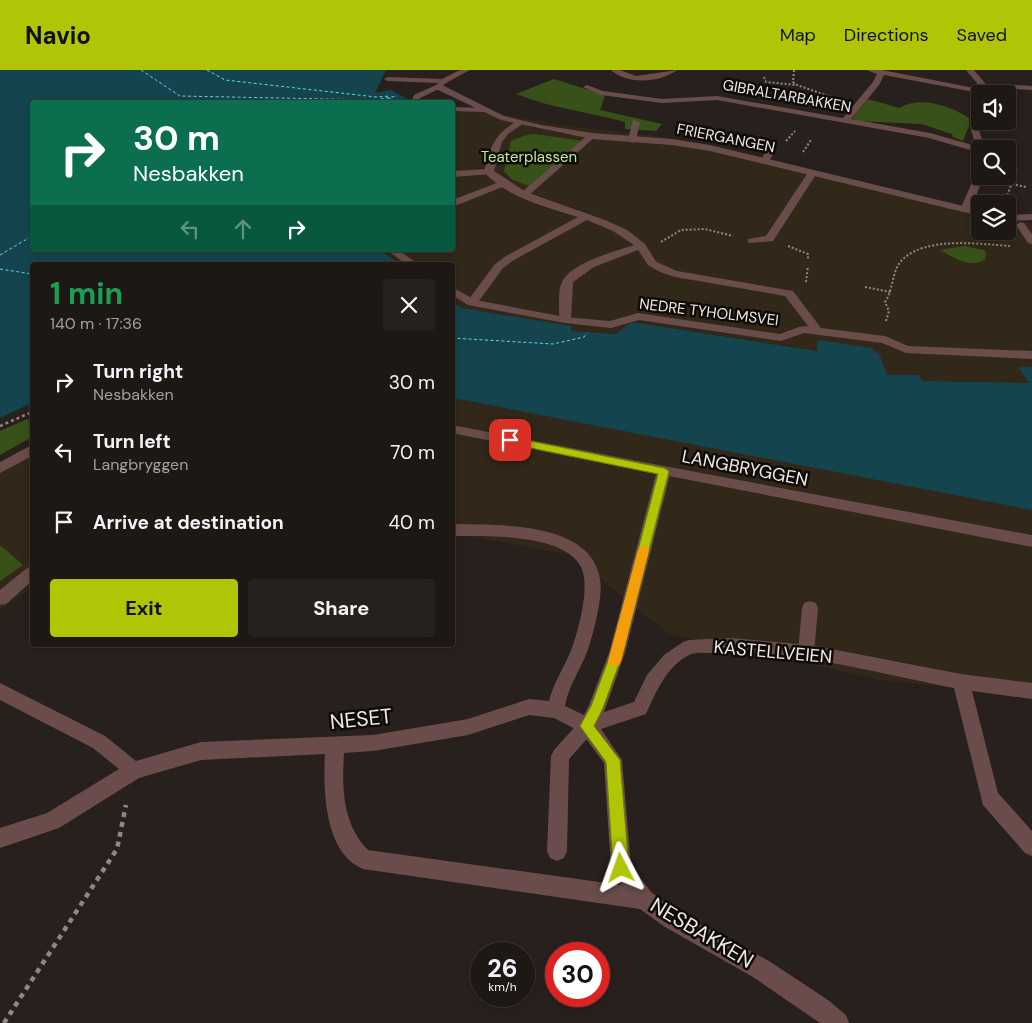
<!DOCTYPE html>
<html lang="en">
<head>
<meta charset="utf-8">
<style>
  :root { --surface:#1e1815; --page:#26211e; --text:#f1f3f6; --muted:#a1a0a0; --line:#3c3734; --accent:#afc505 }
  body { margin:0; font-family:"DM Sans",sans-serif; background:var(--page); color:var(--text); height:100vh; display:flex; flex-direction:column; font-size:19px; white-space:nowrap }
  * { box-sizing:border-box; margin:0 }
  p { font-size:16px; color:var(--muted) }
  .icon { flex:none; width:28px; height:28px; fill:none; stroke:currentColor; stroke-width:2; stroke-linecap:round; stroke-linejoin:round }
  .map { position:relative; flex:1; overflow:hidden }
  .sheet { position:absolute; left:30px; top:192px; width:425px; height:385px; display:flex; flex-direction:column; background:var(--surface); border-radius:5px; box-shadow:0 2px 8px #0003,0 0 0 1px var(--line) }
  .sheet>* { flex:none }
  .banner { position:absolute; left:30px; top:30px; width:425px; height:152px; border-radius:5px; box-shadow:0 2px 8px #0003,0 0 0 1px var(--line); background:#0b6e4f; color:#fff; overflow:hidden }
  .fabs { position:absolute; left:971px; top:15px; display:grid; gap:10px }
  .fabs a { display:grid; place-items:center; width:45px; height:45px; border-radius:5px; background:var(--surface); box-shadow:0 2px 8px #0003,0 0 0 1px var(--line); font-size:25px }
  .speed { position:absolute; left:470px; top:872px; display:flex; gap:10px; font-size:25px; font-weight:700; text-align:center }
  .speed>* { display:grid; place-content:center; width:65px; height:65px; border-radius:50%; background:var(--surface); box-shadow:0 2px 8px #0003,0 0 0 1px var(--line); line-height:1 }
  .speed small { font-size:12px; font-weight:400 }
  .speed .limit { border:8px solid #d22; background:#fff; color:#111 }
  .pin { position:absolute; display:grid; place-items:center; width:42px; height:42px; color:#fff; margin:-21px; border-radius:10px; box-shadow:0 2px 8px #0006 }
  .me { position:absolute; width:55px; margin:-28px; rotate:356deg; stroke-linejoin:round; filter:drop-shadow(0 0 4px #0008) }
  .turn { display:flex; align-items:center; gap:18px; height:105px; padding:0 20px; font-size:22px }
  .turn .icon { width:65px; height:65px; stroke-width:2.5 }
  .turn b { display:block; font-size:35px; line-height:42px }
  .lanes { display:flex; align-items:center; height:48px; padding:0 20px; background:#0003; justify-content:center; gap:25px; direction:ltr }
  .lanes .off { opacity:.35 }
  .round { display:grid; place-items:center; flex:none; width:52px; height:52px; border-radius:5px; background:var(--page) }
  .head { display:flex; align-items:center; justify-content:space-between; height:85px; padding:0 20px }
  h1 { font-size:30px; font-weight:700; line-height:38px; color:#1e9e55 }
  .button { display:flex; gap:10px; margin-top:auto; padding:10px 20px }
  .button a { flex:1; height:58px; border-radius:5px; background:var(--accent); color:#111; font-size:20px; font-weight:700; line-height:58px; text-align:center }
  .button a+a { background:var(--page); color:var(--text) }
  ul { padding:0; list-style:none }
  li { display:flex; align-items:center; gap:15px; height:70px; padding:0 20px }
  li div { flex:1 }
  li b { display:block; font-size:19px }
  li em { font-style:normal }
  header { display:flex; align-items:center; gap:30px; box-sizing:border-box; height:70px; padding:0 25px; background:var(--accent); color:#111 }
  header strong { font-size:24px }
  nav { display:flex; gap:28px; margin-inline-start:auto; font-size:18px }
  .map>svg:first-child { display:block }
  .commercial { fill:#322819 }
  .green { fill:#385119 }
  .water { fill:#14454e }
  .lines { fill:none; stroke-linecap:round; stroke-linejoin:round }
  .ferry { stroke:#56daf1; stroke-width:1; stroke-dasharray:3 2.5; stroke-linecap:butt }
  .path-far2 { stroke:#8e8783; stroke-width:2; stroke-dasharray:2 2; stroke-linecap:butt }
  .path-far1 { stroke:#8e8783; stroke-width:2.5; stroke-dasharray:3 3; stroke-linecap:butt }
  .path { stroke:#8e8783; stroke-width:4.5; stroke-dasharray:5 5; stroke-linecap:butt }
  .service { fill:#6a4d4b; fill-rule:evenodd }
  .pedestrian { fill:#6a4d4b; fill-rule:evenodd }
  .minor { fill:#6a4d4b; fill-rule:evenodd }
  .tertiary { fill:#6a4d4b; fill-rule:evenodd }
  .route { fill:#afc505; stroke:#728003 }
  .slow { fill:#f59e0b }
  .labels { text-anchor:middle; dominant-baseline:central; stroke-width:5; stroke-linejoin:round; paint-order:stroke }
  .far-street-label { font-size:15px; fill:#efe9e6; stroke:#0e0b09 }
  .far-park-label { font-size:15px; fill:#c1ea96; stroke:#0e0b09 }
  .street-label { font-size:18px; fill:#efe9e6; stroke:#0e0b09 }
  .near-street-label { font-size:21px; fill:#efe9e6; stroke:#0e0b09 }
</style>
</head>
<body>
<header>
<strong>Navio</strong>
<nav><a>Map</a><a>Directions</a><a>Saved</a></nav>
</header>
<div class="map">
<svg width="1032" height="953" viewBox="0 0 1032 953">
  <rect width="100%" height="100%" fill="#28201c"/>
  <g class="commercial">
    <polygon points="453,36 561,55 662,67 980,143 980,161 1008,161 1008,149 1032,154 1032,297 1018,297 1030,313 922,311 919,305 887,306 880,286 819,270 818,281 633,252 616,264 571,261 570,256 462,238 453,231 452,195 401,195 380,180 452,180"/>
    <polygon points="452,328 1032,440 1032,626 882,610 669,564 623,528 577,486 453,463"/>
    <polygon points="32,382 32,517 0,540 0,400"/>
  </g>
  <g class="green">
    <path d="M554,9L605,25L600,40L662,54L656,61L625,59V52C589,42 551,38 516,24Z"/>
    <path d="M868,29L899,38C921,26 948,35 969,48V56L963,71L953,67L952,64L921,54L857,51L852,48Z"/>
    <polygon points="534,64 583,71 529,116 511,109 504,101 511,71 526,65"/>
    <path d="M964,176L984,180L986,183L985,189C972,200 953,187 940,180Z"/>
    <polygon points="27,349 32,355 32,367 0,385 0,361"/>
    <polygon points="1,476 23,495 0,511 0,477"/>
  </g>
  <g class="water">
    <polygon points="0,0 386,0 375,23 391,20 408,29 406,32 32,32 32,180 380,180 401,195 32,195 32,333 0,348"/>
    <polygon points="452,231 462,238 571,256 571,261 616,264 632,252 817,281 818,270 872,278 880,286 887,305 919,305 922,311 1029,313 1018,297 1032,297 1032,440 453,328"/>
  </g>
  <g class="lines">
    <g class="ferry">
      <polyline points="141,0 180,26 375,30 397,26"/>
      <polyline points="207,0 225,10 376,27 390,26"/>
      <polyline points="377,32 392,28"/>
      <polyline points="0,185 32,166"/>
      <polyline points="0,199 32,204"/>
      <polyline points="452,268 553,274 584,267 587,263"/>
    </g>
    <g class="path-far2">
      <polyline points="794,0 793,12 797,15 837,29"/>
      <polyline points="764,7 766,12 796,15"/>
      <polyline points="786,71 795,61"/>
      <polyline points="803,82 811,70"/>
      <polyline points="1012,114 1026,117"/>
      <polyline points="1006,129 1017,99 1013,95 1015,82 1008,80"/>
      <polyline points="661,172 681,160 705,159 733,166"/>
      <polyline points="788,176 808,184 808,189"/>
      <polyline points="806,212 808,196"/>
      <polyline points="865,217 891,222"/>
      <path d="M886,251L889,241L885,232C894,219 891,202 902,190C926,166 979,174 1010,176"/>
    </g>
    <polyline class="path-far1" points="0,356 32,342"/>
    <polyline class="path" points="4,953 117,779 126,735"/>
    <g class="service">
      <polygon points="1014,15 1032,16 1032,20 1014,19"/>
      <polygon points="633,50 640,52 636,70 632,73 628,70"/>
      <path d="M771,79L774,80L775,82L768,92H762C760,88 767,80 771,79Z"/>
      <polygon points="489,99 494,102 492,104 452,107 452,101"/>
      <polygon points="810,531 816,533 818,538 814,582 812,587 806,589 800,587 798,582 802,538 804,533"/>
      <polygon points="587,648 593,650 596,656 593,662 569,689 567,781 564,788 557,791 550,788 547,781 551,686 554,680 581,650"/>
    </g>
    <g class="pedestrian">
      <polygon points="436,15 443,17 420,28 419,32 411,32 414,25"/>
      <polygon points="452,37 484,38 488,40 484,42 452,41"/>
      <polygon points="589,64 596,66 528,126 522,126 522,122"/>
      <polygon points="502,111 505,112 505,116 452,137 452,130"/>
      <polygon points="1021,152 1024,153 1032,164 1032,174 1028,173 1016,155"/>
      <polygon points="387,180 399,180 419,195 407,195"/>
      <polygon points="652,190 677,201 793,221 821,258 885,266 908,276 1032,281 1032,289 906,283 882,273 804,263 781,271 639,250 611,258 565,253 468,235 452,225 452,217 475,230 565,247 610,251 638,243 780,264 799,257 808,256 785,226 675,207 660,202 648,195 647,193"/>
      <polygon points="664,396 1032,465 1032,477 659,404 657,401 659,398"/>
    </g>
    <g class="minor">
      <polygon points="460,0 470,0 446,13 439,19 435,17 438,13 388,11 384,9 388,7 442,9"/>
      <path d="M611,0H620L636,6L677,0C660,13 627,15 611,0Z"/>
      <polygon points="866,0 882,0 979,19 981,18 966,0 974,0 989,18 985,22 987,24 980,24 980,26 969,21 884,5 879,15 851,49 930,63 976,76 971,60 976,45 980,43 980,51 982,51 979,60 985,79 980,79 980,83 929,68 717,30 662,33 601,25 583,17 587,15 603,21 662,29 717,26 843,48 873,12 877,4"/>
      <path d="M517,51L524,53L508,64L502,72L494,101L526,122L605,150L627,160L645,174L657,193L656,195H648L638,180L594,197L573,212L571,250L565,253L559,250C560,238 557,222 562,212C572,192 614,182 634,175L613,161L587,150L514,190L503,198L476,235H468L466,233L495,194L506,186L578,147C547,137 507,128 484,102C491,77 493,65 517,51Z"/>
      <polygon points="812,100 817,103 773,171 748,173 748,169 766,166 809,101"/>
      <polygon points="980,102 980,106 984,106 970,140 968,142 962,142 960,140 975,105"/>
      <path d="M452,355L664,396L669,398L671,401L625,583L604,642L634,632L647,605L664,585L683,572L689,570L730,568L810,575L961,604L1032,613V629L972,621L998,723L1032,761V786L1025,783L983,735L954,618C877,603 793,579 714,583C707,583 697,582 691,584C667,595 656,622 646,644L601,659L622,690L631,795L651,822L679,843L769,891L828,930L846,945L849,953H820L753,907L665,857L640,839L363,799C324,783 323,719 325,684L201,690L139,708L59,758L0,778V758L47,743L119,699L93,678L0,630V613L105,666L136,691L201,672L373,665L468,649L529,629L549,631C554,610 568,592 574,572C580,553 590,515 581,497C564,463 486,466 452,466V454C497,455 591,451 600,509C603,525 595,557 590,573C584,595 569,613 565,636L584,645L589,635L609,583L656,404L452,363ZM529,645L554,648L581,662L604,693L611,799L621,815L368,780C342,753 342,718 344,683L373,681L468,665Z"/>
      <polygon points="32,375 32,386 0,403 0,392"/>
      <polygon points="32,496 32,511 6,534 0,535 0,520 27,498"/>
    </g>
    <g class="tertiary">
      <polygon points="436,15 442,15 504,46 541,55 592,63 672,69 710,75 980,140 980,146 710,81 672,75 592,69 501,50 436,19"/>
      <polygon points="1032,144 1032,150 1008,151 1008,145"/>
    </g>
  </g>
  <polygon class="route" points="510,367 664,398 669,401 623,583 603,638 594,656 620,690 629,798 627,804 621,806 616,804 613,798 606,692 580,656 591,636 611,583 658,404 507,373 505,370"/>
  <polygon class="slow" points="644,475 649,480 621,591 619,595 614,596 610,595 608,591 638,480"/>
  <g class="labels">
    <g class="far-street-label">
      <text transform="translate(787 26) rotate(10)">GIBRALTARBAKKEN</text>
      <text transform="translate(726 68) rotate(11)">FRIERGANGEN</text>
      <text transform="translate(709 242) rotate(7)">NEDRE TYHOLMSVEI</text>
    </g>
    <g class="far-park-label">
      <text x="529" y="87">Teaterplassen</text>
    </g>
    <g class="street-label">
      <text transform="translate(745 398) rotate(11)">LANGBRYGGEN</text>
      <text transform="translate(773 582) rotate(5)">KASTELLVEIEN</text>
    </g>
    <g class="near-street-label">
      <text transform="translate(361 649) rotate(-6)">NESET</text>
      <text transform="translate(702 863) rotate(31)">NESBAKKEN</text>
    </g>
  </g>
</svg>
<div class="fabs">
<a><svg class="icon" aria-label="sound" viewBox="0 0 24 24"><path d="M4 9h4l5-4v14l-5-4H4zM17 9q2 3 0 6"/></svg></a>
<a><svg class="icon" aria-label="search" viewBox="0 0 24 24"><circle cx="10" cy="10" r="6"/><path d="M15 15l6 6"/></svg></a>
<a><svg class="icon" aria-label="layers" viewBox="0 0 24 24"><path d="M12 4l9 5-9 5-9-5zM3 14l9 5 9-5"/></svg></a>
</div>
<div class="speed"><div>26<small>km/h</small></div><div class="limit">30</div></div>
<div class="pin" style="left:510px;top:370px;background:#d93025"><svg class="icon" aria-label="arrive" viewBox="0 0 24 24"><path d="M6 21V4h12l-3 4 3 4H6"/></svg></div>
<svg class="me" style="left:621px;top:798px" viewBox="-20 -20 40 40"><path d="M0-17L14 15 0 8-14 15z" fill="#afc505" stroke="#fff" stroke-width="4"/></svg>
<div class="banner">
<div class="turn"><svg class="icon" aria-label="right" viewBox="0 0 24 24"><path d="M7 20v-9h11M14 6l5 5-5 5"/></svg><div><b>30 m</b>Nesbakken</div></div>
<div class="lanes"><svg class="icon off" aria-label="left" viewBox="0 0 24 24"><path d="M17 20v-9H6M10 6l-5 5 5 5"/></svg><svg class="icon off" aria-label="ahead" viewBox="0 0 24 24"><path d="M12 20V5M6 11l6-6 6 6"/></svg><svg class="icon" aria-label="right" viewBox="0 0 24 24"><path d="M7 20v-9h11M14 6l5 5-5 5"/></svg></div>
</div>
<section class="sheet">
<div class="head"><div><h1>1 min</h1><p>140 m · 17:36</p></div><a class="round"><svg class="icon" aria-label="close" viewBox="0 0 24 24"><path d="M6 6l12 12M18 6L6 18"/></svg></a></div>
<ul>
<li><svg class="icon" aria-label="right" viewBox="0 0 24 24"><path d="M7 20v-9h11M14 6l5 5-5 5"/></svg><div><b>Turn right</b><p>Nesbakken</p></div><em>30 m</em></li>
<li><svg class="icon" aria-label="left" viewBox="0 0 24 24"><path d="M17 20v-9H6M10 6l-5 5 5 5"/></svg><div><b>Turn left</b><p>Langbryggen</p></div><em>70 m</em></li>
<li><svg class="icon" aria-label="arrive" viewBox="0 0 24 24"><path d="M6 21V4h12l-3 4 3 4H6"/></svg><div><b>Arrive at destination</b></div><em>40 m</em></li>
</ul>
<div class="button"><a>Exit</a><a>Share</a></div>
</section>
</div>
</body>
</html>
